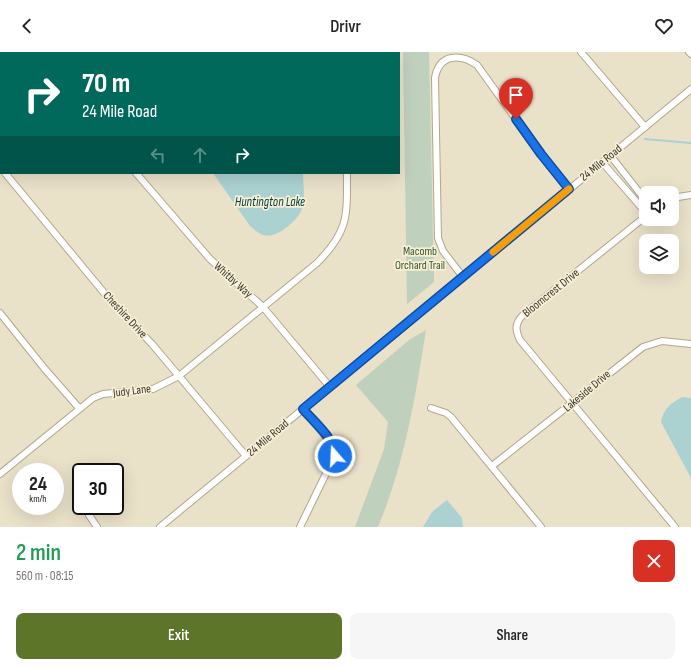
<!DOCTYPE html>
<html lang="en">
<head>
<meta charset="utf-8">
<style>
  :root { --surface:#fff; --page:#f6f6f6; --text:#222; --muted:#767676; --accent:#5c7528 }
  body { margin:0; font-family:"Sofia Sans Condensed",sans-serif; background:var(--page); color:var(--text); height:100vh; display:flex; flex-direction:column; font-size:15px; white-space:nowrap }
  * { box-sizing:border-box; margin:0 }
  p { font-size:13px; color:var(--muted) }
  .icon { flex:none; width:22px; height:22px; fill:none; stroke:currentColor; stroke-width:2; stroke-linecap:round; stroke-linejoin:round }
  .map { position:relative; height:475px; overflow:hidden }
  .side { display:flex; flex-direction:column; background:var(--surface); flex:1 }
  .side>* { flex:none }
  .banner { position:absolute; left:0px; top:0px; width:400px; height:122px; box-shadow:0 4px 16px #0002; background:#00695c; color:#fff; overflow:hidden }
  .buttons { position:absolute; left:639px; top:134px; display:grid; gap:8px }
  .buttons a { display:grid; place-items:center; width:40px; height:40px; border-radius:8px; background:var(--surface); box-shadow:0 4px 16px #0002; font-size:20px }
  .speed { position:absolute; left:12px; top:411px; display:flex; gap:8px; font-size:20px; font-weight:700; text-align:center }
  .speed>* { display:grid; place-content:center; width:52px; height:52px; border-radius:50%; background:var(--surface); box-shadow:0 4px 16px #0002; line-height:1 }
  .speed small { font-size:10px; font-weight:400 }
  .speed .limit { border:2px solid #111; border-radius:6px; background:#fff; color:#111 }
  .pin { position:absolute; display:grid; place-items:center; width:34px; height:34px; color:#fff; margin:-41px -17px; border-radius:50% 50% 50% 0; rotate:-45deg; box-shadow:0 0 4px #0007 }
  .pin .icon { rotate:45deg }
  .me { position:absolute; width:44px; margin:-22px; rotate:341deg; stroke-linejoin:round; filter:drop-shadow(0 0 3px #0008) }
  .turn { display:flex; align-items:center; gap:14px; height:84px; padding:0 16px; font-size:18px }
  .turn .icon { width:52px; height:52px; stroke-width:2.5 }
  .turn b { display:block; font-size:28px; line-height:34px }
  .lanes { display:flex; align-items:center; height:38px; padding:0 16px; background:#0003; justify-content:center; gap:20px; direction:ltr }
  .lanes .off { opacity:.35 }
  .round { display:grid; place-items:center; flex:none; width:42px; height:42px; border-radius:8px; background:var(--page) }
  .overview { display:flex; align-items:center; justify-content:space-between; height:68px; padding:0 16px }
  h1 { font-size:24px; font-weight:600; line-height:30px; color:#1e9e55 }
  .button { display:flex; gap:8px; margin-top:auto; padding:8px 16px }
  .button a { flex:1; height:46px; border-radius:8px; background:var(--accent); color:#fff; font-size:16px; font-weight:600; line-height:46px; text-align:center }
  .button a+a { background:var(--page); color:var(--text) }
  header { display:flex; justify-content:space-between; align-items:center; height:52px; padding:0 16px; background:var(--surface); font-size:18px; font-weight:600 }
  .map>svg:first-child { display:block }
  .green { fill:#bfd0bc }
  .water { fill:#abd1d1 }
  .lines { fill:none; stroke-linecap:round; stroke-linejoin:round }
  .stream { stroke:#abd1d1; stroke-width:2 }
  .minor-casing { stroke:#afa790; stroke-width:8 }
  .minor { stroke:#fff; stroke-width:6 }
  .route-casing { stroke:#114b97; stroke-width:10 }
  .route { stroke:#1a73e8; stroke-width:7 }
  .slow { stroke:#f59e0b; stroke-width:7 }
  .labels { text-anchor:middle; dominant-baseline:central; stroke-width:3.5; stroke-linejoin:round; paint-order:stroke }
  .street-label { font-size:12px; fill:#3a362d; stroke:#f7efd6 }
  .park-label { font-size:12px; fill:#365630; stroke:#f7efd6 }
  .water-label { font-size:13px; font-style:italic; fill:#003e3f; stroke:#f7efd6 }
</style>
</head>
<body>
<header><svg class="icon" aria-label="back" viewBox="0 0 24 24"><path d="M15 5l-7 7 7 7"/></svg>Drivr<svg class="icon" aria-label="heart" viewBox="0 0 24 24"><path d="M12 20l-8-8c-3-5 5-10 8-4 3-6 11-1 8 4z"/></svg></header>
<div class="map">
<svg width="691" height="475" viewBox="0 0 691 475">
  <rect width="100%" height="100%" fill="#eae1c9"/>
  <g class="green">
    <polygon points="403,0 429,0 434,230 407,252"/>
    <path d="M426,278C415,347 405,410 378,475H355L384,397L388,370L356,333L409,288Z"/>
  </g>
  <g class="water">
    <path d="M213,121H303C303,133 306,147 301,159C296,170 276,187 263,183C258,181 254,177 250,174Z"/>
    <path d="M682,345L691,346V426L661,370C664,356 670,352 682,345Z"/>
    <polygon points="447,448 462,466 463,475 423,475 432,460"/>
  </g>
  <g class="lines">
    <polyline class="stream" points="645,87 691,91"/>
    <g class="minor-casing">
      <g id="minor">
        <polyline points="35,0 36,1"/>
        <polyline points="345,0 345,1"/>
        <polyline points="581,0 645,75"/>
        <polyline points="689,0 691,2"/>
        <polyline points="114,1 116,0"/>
        <polyline points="0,95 1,94"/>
        <polyline points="610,103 646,149"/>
        <polyline points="602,110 641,155 646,159"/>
        <polyline points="0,116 1,117"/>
        <polyline points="5,121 110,248 152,292 246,404"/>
        <polyline points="136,121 210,207 263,255 330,335"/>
        <polyline points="672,146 691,143"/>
        <path d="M646,164L523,263C515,271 515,278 520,288L675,475"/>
        <path d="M463,225L443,199L438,186L435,26C439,2 460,1 477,13L541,102L569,137"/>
        <polyline points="0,261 44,316 79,356"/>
        <polyline points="431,356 446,361 451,365 541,475"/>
        <polyline points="492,414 643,295 662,289 691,292"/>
        <path d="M0,422L93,346L103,342L153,337L179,324L317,211C349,179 347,164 347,121"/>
        <polyline points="89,463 97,475"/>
        <polyline points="160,475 691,37"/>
        <polyline points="300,475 335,403 335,396 303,357"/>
      </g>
    </g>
    <use href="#minor" class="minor"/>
  </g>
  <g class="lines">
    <g class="route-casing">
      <path id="route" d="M335,404C336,388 313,369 303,357L569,137L541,102L516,67"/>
    </g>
    <use href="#route" class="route"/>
    <polyline class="slow" points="493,200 569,137"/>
  </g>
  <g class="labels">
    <g class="street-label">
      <text transform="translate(601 111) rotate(-39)">24 Mile Road</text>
      <text transform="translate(233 228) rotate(42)">Whitby Way</text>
      <text transform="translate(551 241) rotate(-39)">Bloomcrest Drive</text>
      <text transform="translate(125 263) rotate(47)">Cheshire Drive</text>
      <text transform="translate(132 339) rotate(-7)">Judy Lane</text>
      <text transform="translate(587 339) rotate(-40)">Lakeside Drive</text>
      <text transform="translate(268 386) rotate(-40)">24 Mile Road</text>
    </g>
    <g class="park-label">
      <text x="420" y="199">Macomb<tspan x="420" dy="14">Orchard Trail</tspan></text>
    </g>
    <g class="water-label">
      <text x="270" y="150">Huntington Lake</text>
    </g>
  </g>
</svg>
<div class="buttons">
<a><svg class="icon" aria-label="sound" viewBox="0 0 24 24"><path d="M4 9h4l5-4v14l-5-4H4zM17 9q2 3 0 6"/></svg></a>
<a><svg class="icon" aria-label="layers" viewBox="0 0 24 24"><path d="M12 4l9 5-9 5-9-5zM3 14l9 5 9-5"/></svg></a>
</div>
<div class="speed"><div>24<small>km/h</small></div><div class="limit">30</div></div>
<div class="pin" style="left:516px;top:67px;background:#d93025"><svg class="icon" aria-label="arrive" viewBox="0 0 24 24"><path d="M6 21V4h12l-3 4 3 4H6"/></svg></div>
<svg class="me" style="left:335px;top:404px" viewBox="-20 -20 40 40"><circle r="17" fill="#1a73e8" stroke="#fff" stroke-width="3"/><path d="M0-11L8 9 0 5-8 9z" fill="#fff"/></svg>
<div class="banner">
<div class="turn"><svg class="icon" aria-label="right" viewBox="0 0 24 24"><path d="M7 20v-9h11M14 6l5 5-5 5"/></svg><div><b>70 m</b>24 Mile Road</div></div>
<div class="lanes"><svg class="icon off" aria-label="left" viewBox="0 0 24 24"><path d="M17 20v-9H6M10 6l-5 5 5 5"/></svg><svg class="icon off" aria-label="ahead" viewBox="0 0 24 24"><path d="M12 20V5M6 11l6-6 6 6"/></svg><svg class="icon" aria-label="right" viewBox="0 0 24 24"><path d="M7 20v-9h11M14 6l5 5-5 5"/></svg></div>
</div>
</div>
<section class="side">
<div class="overview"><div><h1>2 min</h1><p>560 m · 08:15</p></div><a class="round" style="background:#d93025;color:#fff"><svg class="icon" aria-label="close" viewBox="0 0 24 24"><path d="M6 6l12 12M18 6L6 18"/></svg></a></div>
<div class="button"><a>Exit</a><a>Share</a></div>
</section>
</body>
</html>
